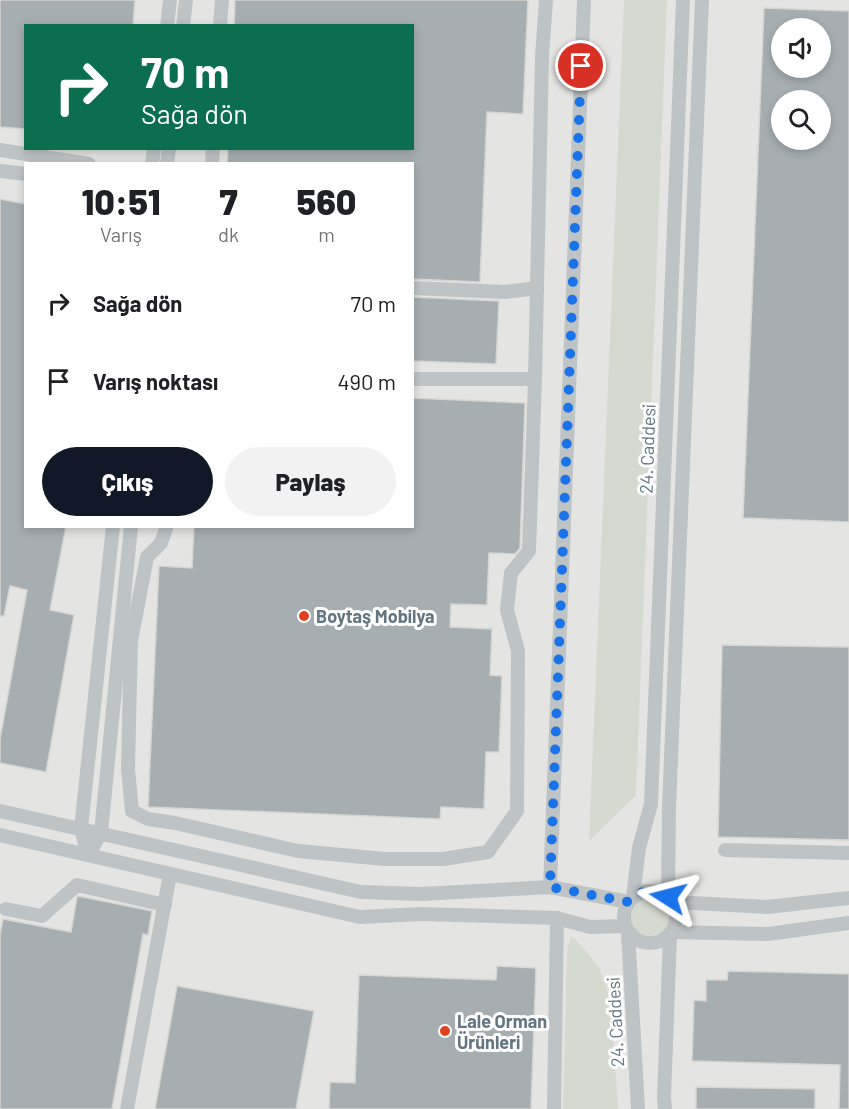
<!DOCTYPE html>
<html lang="tr">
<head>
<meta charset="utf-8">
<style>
  :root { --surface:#fff; --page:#f2f2f2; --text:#202124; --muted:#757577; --accent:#111827 }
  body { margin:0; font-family:Barlow,sans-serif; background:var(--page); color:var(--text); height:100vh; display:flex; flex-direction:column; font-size:22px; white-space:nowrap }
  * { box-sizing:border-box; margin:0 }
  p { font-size:20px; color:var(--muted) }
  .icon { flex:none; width:33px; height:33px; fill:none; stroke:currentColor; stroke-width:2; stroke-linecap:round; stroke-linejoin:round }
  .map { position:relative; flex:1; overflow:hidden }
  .sheet { position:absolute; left:24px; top:162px; width:390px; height:366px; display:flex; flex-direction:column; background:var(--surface); border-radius:0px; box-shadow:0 3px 9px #0003 }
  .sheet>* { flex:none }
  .hud { position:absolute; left:24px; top:24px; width:390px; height:126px; border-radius:0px; box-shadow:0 3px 9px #0003; background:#0b6e4f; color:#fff; overflow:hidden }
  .controls { position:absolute; left:771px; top:18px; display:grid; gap:12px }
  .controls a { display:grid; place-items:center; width:60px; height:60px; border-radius:50%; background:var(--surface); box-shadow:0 3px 9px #0003; font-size:30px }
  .pin { position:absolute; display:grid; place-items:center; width:51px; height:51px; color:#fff; margin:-26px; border:3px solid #fff; border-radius:50%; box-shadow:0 2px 6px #0007 }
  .me { position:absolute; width:66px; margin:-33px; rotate:279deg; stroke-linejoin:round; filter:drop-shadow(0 0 4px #0008) }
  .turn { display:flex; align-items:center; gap:21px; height:126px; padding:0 18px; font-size:27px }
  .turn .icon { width:78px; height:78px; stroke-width:2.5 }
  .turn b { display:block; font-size:42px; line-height:51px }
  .eta { display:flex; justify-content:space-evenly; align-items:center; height:102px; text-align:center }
  .eta b { font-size:36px; font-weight:800; line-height:42px }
  .cta { display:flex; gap:12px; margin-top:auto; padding:12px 18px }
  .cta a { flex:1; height:69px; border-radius:36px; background:var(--accent); color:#fff; font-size:24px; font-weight:800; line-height:69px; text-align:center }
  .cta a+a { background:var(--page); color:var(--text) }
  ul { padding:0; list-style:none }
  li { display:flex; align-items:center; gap:18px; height:78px; padding:0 18px }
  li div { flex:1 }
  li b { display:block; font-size:22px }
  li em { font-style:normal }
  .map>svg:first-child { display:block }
  .built { fill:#e4e5e3; fill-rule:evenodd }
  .green { fill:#d5dad0 }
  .building { fill:#a6aeb2; stroke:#d5d5d2; stroke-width:1.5; fill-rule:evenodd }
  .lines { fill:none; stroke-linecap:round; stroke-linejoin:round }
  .minor { stroke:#bec3c5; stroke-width:14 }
  .route { stroke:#1a73e8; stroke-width:10; stroke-dasharray:0 18 }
  .poi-dot { fill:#e14222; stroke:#fff; stroke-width:2 }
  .labels { text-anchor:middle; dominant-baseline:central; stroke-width:6; stroke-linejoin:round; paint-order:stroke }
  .street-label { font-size:18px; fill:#637580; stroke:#fff }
  .poi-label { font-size:18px; font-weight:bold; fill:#637580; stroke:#fff; text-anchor:start }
</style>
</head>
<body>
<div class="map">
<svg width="849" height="1109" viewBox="0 0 849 1109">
  <rect width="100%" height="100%" fill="#f4f3ef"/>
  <path class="built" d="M0,0H849V1109H0ZM26,26H412V148H26ZM782,28H820V68H782ZM782,100H820V140H782ZM26,164H412V526H26Z"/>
  <g class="green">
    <polygon points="624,0 667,0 636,795 589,841"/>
    <circle cx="650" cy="917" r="19"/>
    <polygon points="571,936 577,941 599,967 611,1001 618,1109 563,1109 567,952"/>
  </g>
  <g class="building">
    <polygon points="0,0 135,0 133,26 26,26 26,129 0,127"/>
    <polygon points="235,0 528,0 523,114 487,112 480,282 412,279 412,164 227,164 228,148 412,148 412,26 234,26"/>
    <path d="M764,8L849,11V522L743,518ZM782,28H820V68H782ZM782,100H820V140H782Z"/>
    <polygon points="0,199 26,204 26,526 66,526 50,610 74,615 46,772 0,763 0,739 27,590 10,586 4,616 0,616"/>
    <polygon points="412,297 499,301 496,364 412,361"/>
    <polygon points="412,398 525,403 520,548 515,554 489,553 487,605 451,604 450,627 492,629 490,675 502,676 499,752 486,752 484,809 441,807 440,819 148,807 159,566 192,568 194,526 412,526"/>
    <polygon points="722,645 849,647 849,840 718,837"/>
    <polygon points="78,896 152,911 148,935 143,934 112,1109 0,1109 0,934 3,919 71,932 77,897"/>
    <polygon points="497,966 536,968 531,1109 329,1109 330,1082 355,1083 359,975 496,980"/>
    <polygon points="728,971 849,974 849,1109 839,1109 840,1065 692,1061 694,1000 706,1001 706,980 727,980"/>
    <polygon points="177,986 314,1011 296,1109 155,1109"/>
    <polygon points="696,1087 815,1089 815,1109 696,1109"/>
  </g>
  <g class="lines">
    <g class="minor">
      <polyline points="167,26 170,0"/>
      <polyline points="183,26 186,0"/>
      <polyline points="220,26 222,0"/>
      <polyline points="0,150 89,164"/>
      <polyline points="152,164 154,148"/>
      <polyline points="167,164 169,148"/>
      <polyline points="212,164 213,148"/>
      <polyline points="0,171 26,174"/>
      <polyline points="412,288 505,292 537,288"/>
      <polyline points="412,379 535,379"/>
      <polyline points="167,526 161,543 147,557 131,641 128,769 132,811 148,819 175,823 298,851 385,859 443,859 488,852 517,811 518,651 507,610 511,573 529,551 535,379 542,57 546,0"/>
      <polyline points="0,811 361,892 421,894 550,887 629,902"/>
      <polyline points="0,835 360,917 421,914 557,918 590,927 625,926"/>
      <polyline points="725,850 849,853"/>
      <polyline points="88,855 101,833 131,526"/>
      <polyline points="88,855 81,829 113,526"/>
      <polyline points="550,887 584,0"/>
      <circle cx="650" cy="917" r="26"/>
      <polyline points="633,897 639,848 651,804 683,0"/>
      <polyline points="668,897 669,807 702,0"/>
      <polyline points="672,902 767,907 849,898"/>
      <polyline points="6,909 42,916 77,885 165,905"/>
      <polyline points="628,932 638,1109"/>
      <polyline points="672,932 768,934 849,923"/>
      <polyline points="127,1109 170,874"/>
      <polyline points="554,1109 557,918"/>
      <polyline points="665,1109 664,1098 670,935"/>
    </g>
  </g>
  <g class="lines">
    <path class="route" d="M581,66L550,887L629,902C639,889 655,888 668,897"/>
  </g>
  <g class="poi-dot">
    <circle cx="304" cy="616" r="6"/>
    <circle cx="445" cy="1031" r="6"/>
  </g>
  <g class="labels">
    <g class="street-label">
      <text transform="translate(647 449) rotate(-88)">24. Caddesi</text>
      <text transform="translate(615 1022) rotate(-93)">24. Caddesi</text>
    </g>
    <g class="poi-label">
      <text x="316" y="616">Boytaş Mobilya</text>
      <text x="457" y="1021">Lale Orman<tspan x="457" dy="21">Ürünleri</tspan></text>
    </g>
  </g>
</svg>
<div class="controls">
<a><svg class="icon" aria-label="sound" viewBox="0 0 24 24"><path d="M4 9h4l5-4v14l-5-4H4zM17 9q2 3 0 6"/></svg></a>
<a><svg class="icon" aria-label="search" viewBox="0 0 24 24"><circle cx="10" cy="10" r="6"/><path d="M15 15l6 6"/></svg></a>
</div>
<div class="pin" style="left:581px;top:66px;background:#d93025"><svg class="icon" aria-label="arrive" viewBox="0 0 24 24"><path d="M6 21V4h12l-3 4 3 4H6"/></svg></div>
<svg class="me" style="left:668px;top:897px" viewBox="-20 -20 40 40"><path d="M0-17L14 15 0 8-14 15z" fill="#1a73e8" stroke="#fff" stroke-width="4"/></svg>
<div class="hud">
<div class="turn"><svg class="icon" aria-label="right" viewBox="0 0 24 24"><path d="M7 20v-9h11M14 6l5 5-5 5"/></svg><div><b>70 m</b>Sağa dön</div></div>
</div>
<section class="sheet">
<div class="eta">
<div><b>10:51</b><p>Varış</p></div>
<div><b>7</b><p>dk</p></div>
<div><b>560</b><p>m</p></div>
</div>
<ul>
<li><svg class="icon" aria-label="right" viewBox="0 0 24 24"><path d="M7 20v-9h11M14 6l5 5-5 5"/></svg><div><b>Sağa dön</b></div><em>70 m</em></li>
<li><svg class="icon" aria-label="arrive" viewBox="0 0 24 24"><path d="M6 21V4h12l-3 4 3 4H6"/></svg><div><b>Varış noktası</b></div><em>490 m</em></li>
</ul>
<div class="cta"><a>Çıkış</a><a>Paylaş</a></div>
</section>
</div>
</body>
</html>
